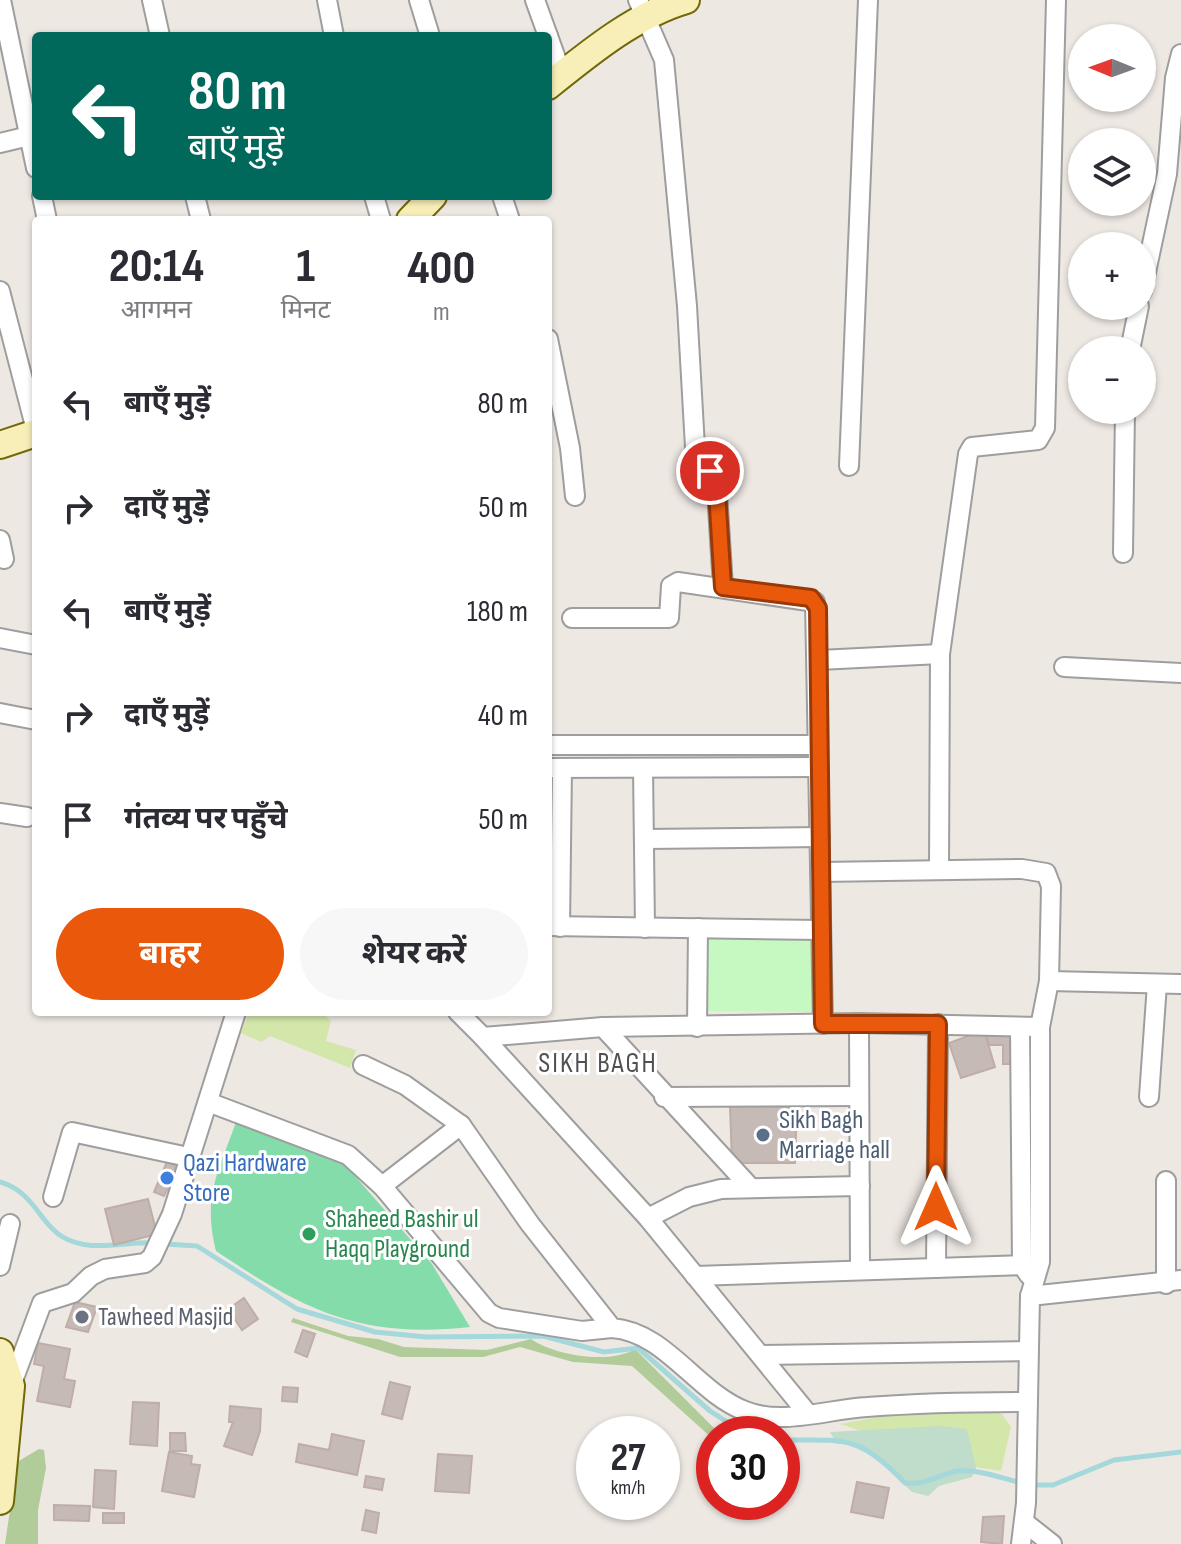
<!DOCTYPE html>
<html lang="hi">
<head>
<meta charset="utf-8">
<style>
  :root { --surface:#fff; --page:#f7f7f7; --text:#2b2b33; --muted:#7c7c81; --accent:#ea580c }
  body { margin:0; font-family:"Sofia Sans Condensed","Noto Sans Devanagari",sans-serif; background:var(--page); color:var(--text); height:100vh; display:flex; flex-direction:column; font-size:30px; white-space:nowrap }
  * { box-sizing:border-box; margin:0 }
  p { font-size:26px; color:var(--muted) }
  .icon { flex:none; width:44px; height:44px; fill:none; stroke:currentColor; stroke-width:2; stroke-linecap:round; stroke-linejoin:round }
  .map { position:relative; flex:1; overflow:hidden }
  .side { position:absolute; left:32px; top:216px; width:520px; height:800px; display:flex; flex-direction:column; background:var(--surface); border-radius:8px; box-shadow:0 2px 6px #0004 }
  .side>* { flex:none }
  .guide { position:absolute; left:32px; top:32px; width:520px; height:168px; border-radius:8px; box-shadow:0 2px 6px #0004; background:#00695c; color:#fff; overflow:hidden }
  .needle { width:52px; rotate:271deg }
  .controls { position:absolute; left:1068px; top:24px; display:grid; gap:16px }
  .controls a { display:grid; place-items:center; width:88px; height:88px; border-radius:50%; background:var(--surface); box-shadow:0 2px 6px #0004; font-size:40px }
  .speed { position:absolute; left:576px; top:1416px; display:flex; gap:16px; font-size:40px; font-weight:700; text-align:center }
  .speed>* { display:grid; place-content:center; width:104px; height:104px; border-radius:50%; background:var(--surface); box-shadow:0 2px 6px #0004; line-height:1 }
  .speed small { font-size:20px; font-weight:400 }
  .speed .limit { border:12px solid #d22; background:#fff; color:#111 }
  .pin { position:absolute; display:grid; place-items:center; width:68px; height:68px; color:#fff; margin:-34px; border:4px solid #fff; border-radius:50%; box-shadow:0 2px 8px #0007 }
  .me { position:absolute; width:88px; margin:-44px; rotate:0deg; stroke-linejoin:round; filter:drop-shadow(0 0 6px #0008) }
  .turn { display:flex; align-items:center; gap:28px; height:168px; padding:0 24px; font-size:36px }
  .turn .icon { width:104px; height:104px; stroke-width:2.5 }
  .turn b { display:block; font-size:56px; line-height:68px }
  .eta { display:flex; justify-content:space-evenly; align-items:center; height:136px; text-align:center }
  .eta b { font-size:48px; font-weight:700; line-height:56px }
  .button { display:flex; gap:16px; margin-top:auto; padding:16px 24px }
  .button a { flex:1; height:92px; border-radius:48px; background:var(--accent); color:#fff; font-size:32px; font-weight:700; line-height:92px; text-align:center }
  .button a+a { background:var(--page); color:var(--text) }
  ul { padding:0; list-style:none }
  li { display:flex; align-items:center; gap:24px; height:104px; padding:0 24px }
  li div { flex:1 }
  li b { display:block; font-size:30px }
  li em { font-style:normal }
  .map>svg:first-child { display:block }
  .grass { fill:#d3e7aa }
  .forest { fill:#b1cc99 }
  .wetland { fill:#c0dcca }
  .park { fill:#c6f8c1 }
  .pitch { fill:#83dca9 }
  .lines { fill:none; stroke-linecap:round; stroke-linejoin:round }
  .stream { stroke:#a4d8db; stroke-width:5 }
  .building { fill:#c6bab7; stroke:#bfada6; stroke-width:2 }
  .street-casing { stroke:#9e9e9e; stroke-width:22 }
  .secondary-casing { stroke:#716907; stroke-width:30 }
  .street { stroke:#fff; stroke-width:18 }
  .secondary { stroke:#f8efb8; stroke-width:26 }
  .route-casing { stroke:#983908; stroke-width:20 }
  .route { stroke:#ea580c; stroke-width:14 }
  .service-dot { fill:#5c6f8a; stroke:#fff; stroke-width:3 }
  .shop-dot { fill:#3f7fe0; stroke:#fff; stroke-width:3 }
  .leisure-dot { fill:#2e9e5b; stroke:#fff; stroke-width:3 }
  .worship-dot { fill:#6b7280; stroke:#fff; stroke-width:3 }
  .labels { text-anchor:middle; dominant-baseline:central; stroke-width:6; stroke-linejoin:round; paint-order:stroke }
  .service-label { font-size:26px; fill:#4e5e75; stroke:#fff; text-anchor:start }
  .shop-label { font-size:26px; fill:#366cbe; stroke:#fff; text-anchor:start }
  .leisure-label { font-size:26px; fill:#27864d; stroke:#fff; text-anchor:start }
  .worship-label { font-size:26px; fill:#5b616d; stroke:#fff; text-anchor:start }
  .neighbourhood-label { font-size:28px; letter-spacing:2px; fill:#505050; stroke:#fff }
</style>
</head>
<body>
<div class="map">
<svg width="1181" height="1544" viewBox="0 0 1181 1544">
  <rect width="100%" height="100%" fill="#eee8e3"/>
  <g class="grass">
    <polygon points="249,1012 321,1012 331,1021 326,1041 356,1050 350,1068 270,1036 261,1042 241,1033"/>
    <polygon points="916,1410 1001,1413 1011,1427 1001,1471 962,1465 840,1424"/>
  </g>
  <g class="forest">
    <path d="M293,1318L348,1336L378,1339L404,1347L487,1350L531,1339C554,1355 609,1365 635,1349L720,1434H714V1440L632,1366L573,1362L520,1347L483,1357H400L291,1322Z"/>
    <polygon points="39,1449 44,1450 46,1468 38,1510 38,1544 5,1544 17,1462"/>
  </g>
  <polygon class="wetland" points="940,1426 967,1429 976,1468 972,1477 939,1486 928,1496 912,1492 869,1450 834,1439 830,1432"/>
  <polygon class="park" points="702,936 816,936 817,1012 702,1011"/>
  <path class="pitch" d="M237,1119L340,1159L432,1264L470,1327C360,1339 304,1310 216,1251C202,1194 219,1172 237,1119Z"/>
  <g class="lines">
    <g class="stream">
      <path d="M0,1182C34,1192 39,1222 61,1236C90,1254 124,1241 155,1243"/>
      <polyline points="165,1244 197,1246 297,1309 375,1332 426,1337 543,1336 604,1352 638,1348 710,1411 746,1434"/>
      <path d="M782,1440C846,1440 858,1435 905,1483C925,1485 934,1477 953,1472C973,1467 1001,1478 1021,1483"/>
      <polyline points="1031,1485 1053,1485 1114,1460 1181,1452"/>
    </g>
  </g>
  <g class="building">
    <polygon points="548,862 555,862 552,917 548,917"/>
    <polygon points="984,1030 995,1067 961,1078 949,1043"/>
    <polygon points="986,1034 1014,1035 1014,1064 1003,1064 1003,1045 989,1045"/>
    <polygon points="730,1106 797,1107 795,1163 732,1163"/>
    <polygon points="169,1157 180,1164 164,1196 154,1192"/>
    <polygon points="148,1199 157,1234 114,1245 105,1209"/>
    <polygon points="244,1298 258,1319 242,1330 228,1309"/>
    <polygon points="75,1302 97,1307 88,1332 66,1327"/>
    <polygon points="303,1330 315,1334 307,1357 295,1352"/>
    <polygon points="38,1343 70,1349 64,1379 75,1381 70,1407 37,1401 44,1366 34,1364"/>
    <polygon points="390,1382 410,1387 402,1419 382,1414"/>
    <polygon points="283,1387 298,1388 297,1402 282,1401"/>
    <polygon points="133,1402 159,1403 157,1446 130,1444"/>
    <polygon points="230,1406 261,1409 260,1431 252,1455 224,1446 233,1422 229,1422"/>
    <polygon points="170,1433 185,1433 186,1451 170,1451"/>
    <polygon points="332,1434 364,1441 357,1475 296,1462 299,1444 329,1450"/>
    <polygon points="169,1452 192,1456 191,1464 200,1465 194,1497 162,1491"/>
    <polygon points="438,1454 472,1456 469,1493 435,1491"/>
    <polygon points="95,1470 116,1471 114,1509 93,1507"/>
    <polygon points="366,1476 384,1479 382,1490 364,1487"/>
    <polygon points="857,1482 889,1488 883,1518 851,1512"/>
    <polygon points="54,1505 90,1506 89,1521 54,1520"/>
    <polygon points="366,1510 379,1513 376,1533 362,1530"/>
    <rect x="103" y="1513" width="21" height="10"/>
    <polygon points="1004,1516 1002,1544 981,1542 983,1517"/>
  </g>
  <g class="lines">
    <g class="street-casing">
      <g id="street">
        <polyline points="1,0 36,168"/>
        <polyline points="152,0 160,36"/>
        <polyline points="327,0 334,36"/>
        <polyline points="419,0 430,36"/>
        <polyline points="535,0 548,36"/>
        <polyline points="638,0 664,60 687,306 696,465 716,476 723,587"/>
        <polyline points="548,36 562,75"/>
        <polyline points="0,143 29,136"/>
        <polyline points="42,196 47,220"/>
        <polyline points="195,196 201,220"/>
        <polyline points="374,196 381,220"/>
        <polyline points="502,196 510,220"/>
        <polyline points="0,291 36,430"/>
        <polyline points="1142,291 1167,174 1175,78 1181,54"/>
        <polyline points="548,339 570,448 575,496"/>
        <polyline points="1130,350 1139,306"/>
        <polyline points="849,466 868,0"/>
        <polyline points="0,540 4,559"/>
        <polyline points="1123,553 1125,410"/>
        <polyline points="572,618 669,618 671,586 678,582 815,602 823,1024"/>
        <polyline points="0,638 36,645"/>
        <polyline points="819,660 940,654"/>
        <polyline points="1064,667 1181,673"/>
        <polyline points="0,713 36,720"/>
        <polyline points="548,745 818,745"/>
        <polyline points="548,768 818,767"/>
        <polyline points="643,768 645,928"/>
        <polyline points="0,813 27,817"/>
        <polyline points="645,839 820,837"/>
        <polyline points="939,869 940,654 968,454 972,447 1038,440 1045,428 1056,0"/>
        <polyline points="548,926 821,930"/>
        <polyline points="560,927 562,768"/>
        <polyline points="1049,981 1181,984"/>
        <polyline points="458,1012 483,1037 603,1027 859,1023 1040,1027 1049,981 1051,886 1046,873 1022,869 820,872"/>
        <polyline points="859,1023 860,1270"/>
        <polyline points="603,1027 750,1187"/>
        <polyline points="697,1027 698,928"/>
        <polyline points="1020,1028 1022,1265 1029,1275"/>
        <polyline points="483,1037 648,1218 808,1414"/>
        <path d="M363,1065L405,1085L461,1125L530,1224L612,1328C666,1332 696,1392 745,1411C782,1426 829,1409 867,1407C920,1403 973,1402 1027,1402"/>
        <polyline points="664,1097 859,1096"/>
        <polyline points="1149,1097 1157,984"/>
        <polyline points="208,1102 348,1155 382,1186 489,1313 499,1318 582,1331 612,1328"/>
        <polyline points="1166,1181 1166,1284"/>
        <polyline points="382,1186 461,1125"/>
        <polyline points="53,1197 72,1132 188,1157"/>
        <polyline points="648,1218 689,1197 721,1189 860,1186"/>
        <polyline points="0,1266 10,1224"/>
        <polyline points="936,1268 938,1024"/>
        <polyline points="695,1276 1022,1265"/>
        <polyline points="1030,1296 1181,1280"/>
        <polyline points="762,1355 1028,1351"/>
        <polyline points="11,1386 42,1303 73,1293 91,1276 105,1269 145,1263 152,1257 172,1214 236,1012"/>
        <polyline points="1024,1522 1052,1544"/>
        <polyline points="1021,1544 1026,1503 1030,1296 1040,1262 1040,1027"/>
      </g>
    </g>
    <g class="secondary-casing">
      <g id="secondary">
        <path d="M548,86C589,53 635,15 686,0"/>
        <polyline points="410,220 433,196"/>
        <polyline points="0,445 36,433"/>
        <polyline points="0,1352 11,1386 0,1501"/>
      </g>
    </g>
    <use href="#street" class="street"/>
    <use href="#secondary" class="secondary"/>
  </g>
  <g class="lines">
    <g class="route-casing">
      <polyline id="route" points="710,471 716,476 723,587 811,598 818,608 823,1024 938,1024 936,1207"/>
    </g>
    <use href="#route" class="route"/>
  </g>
  <circle class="service-dot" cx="763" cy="1135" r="8"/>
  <circle class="shop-dot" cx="167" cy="1178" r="8"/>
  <circle class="leisure-dot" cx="309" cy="1234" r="8"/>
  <circle class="worship-dot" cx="82" cy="1317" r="8"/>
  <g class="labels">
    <g class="service-label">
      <text x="779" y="1120">Sikh Bagh<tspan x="779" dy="30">Marriage hall</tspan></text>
    </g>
    <g class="shop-label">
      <text x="183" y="1163">Qazi Hardware<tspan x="183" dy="30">Store</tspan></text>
    </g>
    <g class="leisure-label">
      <text x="325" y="1219">Shaheed Bashir ul<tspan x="325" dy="30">Haqq Playground</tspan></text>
    </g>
    <g class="worship-label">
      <text x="98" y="1317">Tawheed Masjid</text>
    </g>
    <g class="neighbourhood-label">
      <text x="598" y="1063">SIKH BAGH</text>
    </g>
  </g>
</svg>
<div class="controls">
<a><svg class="needle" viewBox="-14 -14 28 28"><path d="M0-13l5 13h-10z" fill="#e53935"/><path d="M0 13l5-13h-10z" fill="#7c7c81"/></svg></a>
<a><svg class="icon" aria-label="layers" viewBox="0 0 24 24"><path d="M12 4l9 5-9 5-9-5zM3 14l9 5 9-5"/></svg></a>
<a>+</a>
<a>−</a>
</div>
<div class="speed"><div>27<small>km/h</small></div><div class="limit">30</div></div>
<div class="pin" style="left:710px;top:471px;background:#d93025"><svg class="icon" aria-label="arrive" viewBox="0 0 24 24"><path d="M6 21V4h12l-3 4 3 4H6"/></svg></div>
<svg class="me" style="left:936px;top:1207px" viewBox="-20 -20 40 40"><path d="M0-17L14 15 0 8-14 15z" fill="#ea580c" stroke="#fff" stroke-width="4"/></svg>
<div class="guide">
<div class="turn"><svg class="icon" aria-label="left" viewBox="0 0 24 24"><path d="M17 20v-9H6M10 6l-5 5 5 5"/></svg><div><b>80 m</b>बाएँ मुड़ें</div></div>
</div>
<section class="side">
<div class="eta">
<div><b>20:14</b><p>आगमन</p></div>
<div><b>1</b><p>मिनट</p></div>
<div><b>400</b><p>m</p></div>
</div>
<ul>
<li><svg class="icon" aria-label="left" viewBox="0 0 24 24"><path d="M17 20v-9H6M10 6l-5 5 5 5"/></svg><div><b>बाएँ मुड़ें</b></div><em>80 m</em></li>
<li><svg class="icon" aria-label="right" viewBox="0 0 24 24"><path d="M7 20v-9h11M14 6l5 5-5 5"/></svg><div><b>दाएँ मुड़ें</b></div><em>50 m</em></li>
<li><svg class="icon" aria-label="left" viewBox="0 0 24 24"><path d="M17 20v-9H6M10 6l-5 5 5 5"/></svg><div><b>बाएँ मुड़ें</b></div><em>180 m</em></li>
<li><svg class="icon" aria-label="right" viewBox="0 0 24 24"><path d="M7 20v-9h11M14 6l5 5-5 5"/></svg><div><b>दाएँ मुड़ें</b></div><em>40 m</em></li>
<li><svg class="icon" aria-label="arrive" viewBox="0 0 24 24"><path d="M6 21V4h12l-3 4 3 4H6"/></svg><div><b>गंतव्य पर पहुँचे</b></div><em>50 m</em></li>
</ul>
<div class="button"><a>बाहर</a><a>शेयर करें</a></div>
</section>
</div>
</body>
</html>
